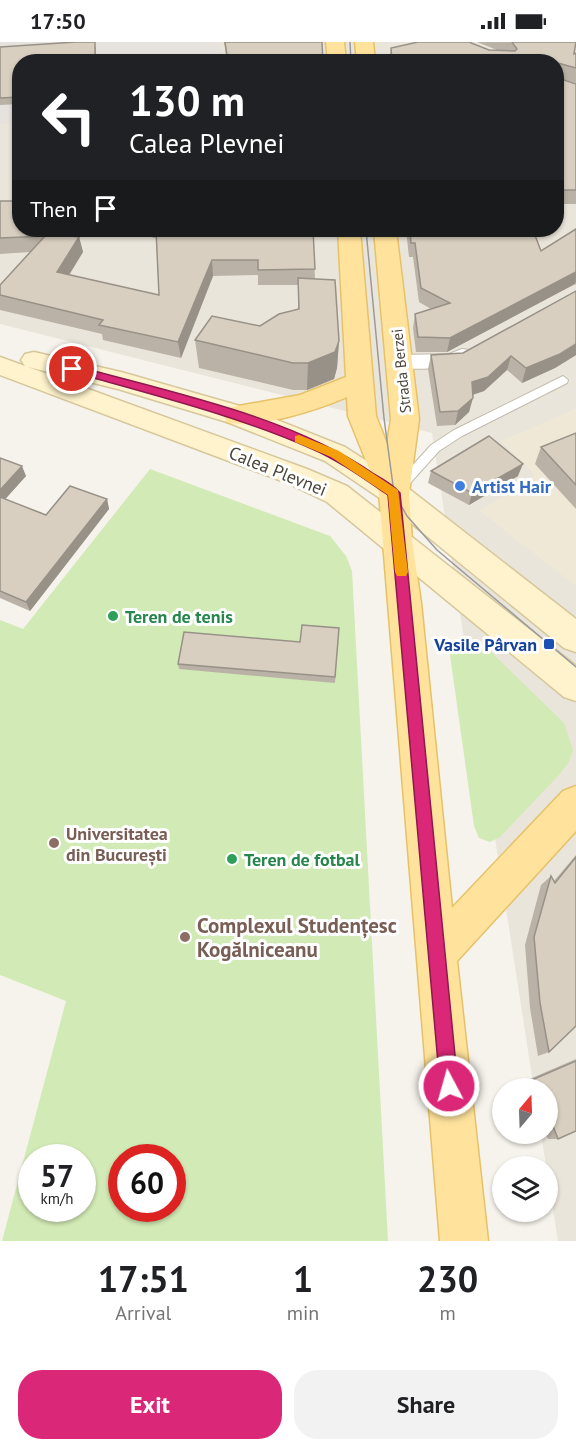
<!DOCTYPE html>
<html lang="en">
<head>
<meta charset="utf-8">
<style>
  :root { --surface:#fff; --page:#f2f2f2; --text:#202124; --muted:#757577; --accent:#db2777 }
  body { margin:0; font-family:"PT Sans",sans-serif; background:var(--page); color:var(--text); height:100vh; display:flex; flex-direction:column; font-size:22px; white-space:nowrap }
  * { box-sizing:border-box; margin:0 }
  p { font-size:20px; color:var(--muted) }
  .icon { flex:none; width:33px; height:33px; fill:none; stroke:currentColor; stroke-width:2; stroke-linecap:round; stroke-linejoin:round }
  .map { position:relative; height:1199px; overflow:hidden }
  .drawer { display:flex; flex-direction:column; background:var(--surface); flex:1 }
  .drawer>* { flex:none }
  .hud { position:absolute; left:12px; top:12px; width:552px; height:183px; border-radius:24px; box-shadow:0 2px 4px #0004; background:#202124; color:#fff; overflow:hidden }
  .needle { width:39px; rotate:19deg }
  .tools { position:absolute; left:492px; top:1036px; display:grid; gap:12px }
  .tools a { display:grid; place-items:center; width:66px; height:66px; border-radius:50%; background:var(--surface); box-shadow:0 2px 4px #0004; font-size:30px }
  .speed { position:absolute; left:18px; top:1102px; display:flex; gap:12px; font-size:30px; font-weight:700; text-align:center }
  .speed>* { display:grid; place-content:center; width:78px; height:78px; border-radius:50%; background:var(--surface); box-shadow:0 2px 4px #0004; line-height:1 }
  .speed small { font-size:15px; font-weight:400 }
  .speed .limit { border:9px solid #d22; background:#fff; color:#111 }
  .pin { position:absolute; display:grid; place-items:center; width:51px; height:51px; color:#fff; margin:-26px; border:3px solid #fff; border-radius:50%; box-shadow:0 2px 6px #0007 }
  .me { position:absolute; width:66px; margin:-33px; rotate:354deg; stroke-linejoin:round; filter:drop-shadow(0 0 4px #0008) }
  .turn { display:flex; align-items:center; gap:21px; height:126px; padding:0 18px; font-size:27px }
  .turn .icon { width:78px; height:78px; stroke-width:2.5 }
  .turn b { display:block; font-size:42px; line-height:51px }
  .then { display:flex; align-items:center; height:57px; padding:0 18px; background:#0003; gap:12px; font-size:22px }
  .eta { display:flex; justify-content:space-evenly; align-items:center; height:102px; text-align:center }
  .eta b { font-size:36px; font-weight:600; line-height:42px }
  .cta { display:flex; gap:12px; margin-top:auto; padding:12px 18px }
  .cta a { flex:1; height:69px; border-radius:24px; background:var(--accent); color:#fff; font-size:24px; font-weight:600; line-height:69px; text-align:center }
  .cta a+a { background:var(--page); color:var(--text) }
  .status { display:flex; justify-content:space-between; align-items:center; height:42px; padding:0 30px; background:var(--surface); direction:ltr }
  .status svg { height:16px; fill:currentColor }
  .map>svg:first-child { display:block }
  .residential { fill:#eae5da; fill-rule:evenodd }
  .industrial { fill:#e6e2dd }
  .education { fill:#efe8d6 }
  .green { fill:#d2eab5; fill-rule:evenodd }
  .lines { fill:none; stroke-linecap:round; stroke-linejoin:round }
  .lane-casing { stroke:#c2bbae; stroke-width:2 }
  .street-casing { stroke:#c2bbae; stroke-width:2 }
  .secondary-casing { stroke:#d6c79b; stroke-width:3 }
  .primary-casing { stroke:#e6c16a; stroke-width:3 }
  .lane { fill:#fff; fill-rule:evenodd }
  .street { fill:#fff; fill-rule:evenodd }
  .secondary { fill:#fff3cd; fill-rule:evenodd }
  .primary { fill:#ffe39c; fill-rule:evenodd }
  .tram { stroke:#9a9a9a; stroke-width:1.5 }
  .wall { fill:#bab2a6 }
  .shaded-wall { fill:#979187 }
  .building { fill:#d8cfc1; stroke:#979187; stroke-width:1.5 }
  .route { fill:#db2777; stroke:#8e194d; stroke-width:1.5 }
  .slow { fill:#f59e0b }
  .shop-dot { fill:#3f7fe0; stroke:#fff; stroke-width:2 }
  .leisure-dot { fill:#2e9e5b; stroke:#fff; stroke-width:2 }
  .transit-dot { fill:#1a4fb4; stroke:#fff; stroke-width:2 }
  .education-dot { fill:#8d6e63; stroke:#fff; stroke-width:2 }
  .labels { text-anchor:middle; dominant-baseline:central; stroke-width:6; stroke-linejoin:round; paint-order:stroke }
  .far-street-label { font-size:15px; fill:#4b4439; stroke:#fff }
  .street-label { font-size:18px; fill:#4b4439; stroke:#fff }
  .shop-label { font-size:18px; font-weight:bold; fill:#366cbe; stroke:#fff; text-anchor:start }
  .leisure-label { font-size:18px; font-weight:bold; fill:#27864d; stroke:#fff; text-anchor:start }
  .transit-label { font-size:18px; font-weight:bold; fill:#164399; stroke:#fff; text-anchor:end }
  .education-label { font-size:18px; font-weight:bold; fill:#785e54; stroke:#fff; text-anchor:start }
  .near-education-label { font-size:21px; font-weight:bold; fill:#785e54; stroke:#fff; text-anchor:start }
</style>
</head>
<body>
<div class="status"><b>17:50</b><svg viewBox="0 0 49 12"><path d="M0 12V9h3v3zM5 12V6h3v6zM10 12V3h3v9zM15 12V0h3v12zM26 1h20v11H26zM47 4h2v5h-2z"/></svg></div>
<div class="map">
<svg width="576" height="1199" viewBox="0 0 576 1199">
  <rect width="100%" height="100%" fill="#f6f3ec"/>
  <path class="residential" d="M0,0H576V1199H558L541,1092H548V1047H534L432,391L0,282ZM20,20H556V188H20Z"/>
  <polygon class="industrial" points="0,0 219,0 223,19 20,20 19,81 0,82"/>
  <polygon class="education" points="576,367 576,544 480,469 535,433 501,399"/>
  <g class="green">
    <path d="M150,427L330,494L346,514L352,529L388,1199H2L66,959L0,933V578L23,587ZM32,1116H82V1167H32ZM122,1116H172V1167H122Z"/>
    <polygon points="459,603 470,604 491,610 564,681 573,708 569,720 559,733 500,795 490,800 479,796 474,784 450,613"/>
  </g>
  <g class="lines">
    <g class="lane-casing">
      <polygon id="lane" points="563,334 568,338 567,341 462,394 439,409 403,449 395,449 393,446 395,443 431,403 454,388"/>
    </g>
    <g class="street-casing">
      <path id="street" d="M462,307L469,308L472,313C461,330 419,326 400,327L393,325L390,320L393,315L400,313L449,312Z"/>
    </g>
    <g class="secondary-casing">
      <polygon id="secondary" points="34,310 121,330 247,366 345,405 404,443 576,577 576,610 564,606 384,459 325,419 227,380 118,347 28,325 307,427 347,444 576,624 576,659 564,655 327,460 287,441 0,333 0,315 25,324 21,318 25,312"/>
    </g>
    <g class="primary-casing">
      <g id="primary">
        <polygon points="326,0 344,0 346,20 328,20"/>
        <polygon points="355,0 373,0 375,20 357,20"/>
        <path d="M338,188H360L376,374L387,402L391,377L374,188H396L419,377L409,451L412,499L421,561L452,866L563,749L576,744V789L457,919L488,1199H440L379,451L348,374L347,355C320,367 256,388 227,380L223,373L227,366L300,353L346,335Z"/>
      </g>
    </g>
    <use href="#lane" class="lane"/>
    <use href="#street" class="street"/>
    <use href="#secondary" class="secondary"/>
    <use href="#primary" class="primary"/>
    <g class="tram">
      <polyline points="350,0 351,20"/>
      <polyline points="366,188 384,376 394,451 407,474 437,508 576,625"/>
    </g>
  </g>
  <g class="wall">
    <polygon points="224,0 322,0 323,20 227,20"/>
    <polygon points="477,0 576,0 574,12 576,11 576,41 558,36 576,42 576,162 556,162 556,20 389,20 391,6 497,8"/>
    <polygon points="0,5 96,5 96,20 20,20 20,62 0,63"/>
    <polygon points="0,159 77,194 79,195 83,210 69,233 159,253 156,196 153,196 151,188 324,188 324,191 313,191 315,237 339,299 337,326 334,337 307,348 293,348 199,326 195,298 260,284 298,267 298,243 258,243 258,233 213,234 181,316 103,298 102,292 0,268 0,243 30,210 0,212"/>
    <polygon points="576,187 576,243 575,242 447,310 416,310 413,286 415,272 431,267 419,260 413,215 409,215 406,188 533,188 541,209"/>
    <polygon points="576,249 576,313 555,326 522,341 507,328 484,349 473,353 469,370 455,383 437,384 428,327 431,313 463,311"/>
    <polygon points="576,391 576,467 535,422 541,405"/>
    <polygon points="0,416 26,434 5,457 46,473 107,457 109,467 30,569 0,556"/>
    <polygon points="431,429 518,434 469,463 428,441"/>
    <polygon points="339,586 335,641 179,627 178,622 300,600"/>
    <polygon points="576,813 576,984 549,1010 538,1014 530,966 525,903 541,843 551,834 554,839"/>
    <polygon points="576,1017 576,1089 558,1097 548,1097 546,1092 548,1092 548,1047 528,1047 525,1039"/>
  </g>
  <g class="shaded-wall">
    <polygon points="72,188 77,188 76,200 79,195 83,210 61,246 57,230 72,194"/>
    <polygon points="212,218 213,234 181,316 178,300"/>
    <polygon points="576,230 576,239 575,242 447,310 450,296"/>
    <polygon points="339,299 337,326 334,337 307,348 308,321"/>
    <polygon points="576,302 576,313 555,326 522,341 526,326"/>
    <polygon points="511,314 507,328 484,349 468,354 472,340"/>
    <polygon points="473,356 469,370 455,383 458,369"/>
    <polygon points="523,422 518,434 469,463 472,451"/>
    <polygon points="22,424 26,434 0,463 0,448"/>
    <polygon points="107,457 109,467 30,569 26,560"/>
  </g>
  <g class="building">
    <polygon points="76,0 95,0 95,20 20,20 20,55 0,56 0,5"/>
    <polygon points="225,0 322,0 323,20 228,20"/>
    <polygon points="418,0 469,0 489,8 515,9 517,7 512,0 576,0 574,12 576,11 576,26 558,21 558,36 576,42 576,148 556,148 556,20 392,20 391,6"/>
    <polygon points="0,159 20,159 20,188 72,188 72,194 79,195 57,230 159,253 156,188 313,188 315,227 258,228 258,218 212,218 178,300 99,283 103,278 0,253 0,243 45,194 0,196"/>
    <polygon points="576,187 576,230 450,296 418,295 415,272 450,261 421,246 415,201 411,201 410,188 533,188 541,209"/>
    <polygon points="298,236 335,238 339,299 335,310 308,321 293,321 195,298 212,274 260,284 279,272 299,267"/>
    <polygon points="576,249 576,302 560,312 526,326 511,314 488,335 472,340 473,356 458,369 440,370 431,313 463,311"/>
    <polygon points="576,391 576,443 541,405"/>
    <polygon points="489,394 523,422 472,451 431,429"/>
    <polygon points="0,416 22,424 0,448"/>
    <polygon points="70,444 107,457 26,560 0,549 0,455 46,473"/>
    <polygon points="302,583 339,586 335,635 178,622 184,590 300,600"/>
    <polygon points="576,815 576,984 549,1010 540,961 534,895 551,834 555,841"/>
    <polygon points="576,1019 576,1089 558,1097 548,1071 548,1047 538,1047 534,1037"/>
  </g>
  <path class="route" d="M72,323C169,350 291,374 374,432C383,437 394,443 400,451L458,1044L456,1051L449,1054L443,1051L440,1044L388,453C363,436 338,418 310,406C232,372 149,352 69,329V324Z"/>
  <polygon class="slow" points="299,393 339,409 398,448 408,530 406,534 397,534 395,530 388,453 331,415 295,400 295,394"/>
  <circle class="shop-dot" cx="460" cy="444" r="6"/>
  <g class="leisure-dot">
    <circle cx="113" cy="574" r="6"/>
    <circle cx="232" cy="817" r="6"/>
  </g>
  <rect class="transit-dot" x="543" y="596" width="12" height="12" rx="3"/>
  <g class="education-dot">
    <circle cx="54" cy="801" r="6"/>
    <circle cx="185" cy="895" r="6"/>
  </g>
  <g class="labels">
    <g class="far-street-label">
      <text transform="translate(401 329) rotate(-96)">Strada Berzei</text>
    </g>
    <g class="street-label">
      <text transform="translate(278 429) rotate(22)">Calea Plevnei</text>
    </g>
    <g class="shop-label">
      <text x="472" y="444">Artist Hair</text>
    </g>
    <g class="leisure-label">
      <text x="125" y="574">Teren de tenis</text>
      <text x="244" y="817">Teren de fotbal</text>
    </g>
    <g class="transit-label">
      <text x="537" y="602">Vasile Pârvan</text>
    </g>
    <g class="education-label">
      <text x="66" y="791">Universitatea<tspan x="66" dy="21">din București</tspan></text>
    </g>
    <g class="near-education-label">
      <text x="197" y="883">Complexul Studențesc<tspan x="197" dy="24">Kogălniceanu</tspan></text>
    </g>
  </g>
</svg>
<div class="tools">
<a><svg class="needle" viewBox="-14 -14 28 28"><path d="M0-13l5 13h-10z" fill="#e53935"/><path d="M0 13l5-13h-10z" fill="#757577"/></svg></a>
<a><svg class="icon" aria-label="layers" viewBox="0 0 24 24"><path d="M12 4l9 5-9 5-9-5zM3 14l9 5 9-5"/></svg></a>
</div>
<div class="speed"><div>57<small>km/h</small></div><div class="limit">60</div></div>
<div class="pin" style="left:72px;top:327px;background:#d93025"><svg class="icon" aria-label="arrive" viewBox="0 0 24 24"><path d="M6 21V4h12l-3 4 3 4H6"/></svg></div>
<svg class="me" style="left:449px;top:1044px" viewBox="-20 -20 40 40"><circle r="17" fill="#db2777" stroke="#fff" stroke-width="3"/><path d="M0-11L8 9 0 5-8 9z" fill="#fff"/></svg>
<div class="hud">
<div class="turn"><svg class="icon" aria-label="left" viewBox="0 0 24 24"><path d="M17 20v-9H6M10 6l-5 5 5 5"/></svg><div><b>130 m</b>Calea Plevnei</div></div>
<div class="then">Then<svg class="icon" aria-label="arrive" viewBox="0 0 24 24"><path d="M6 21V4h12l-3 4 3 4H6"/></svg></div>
</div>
</div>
<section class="drawer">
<div class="eta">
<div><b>17:51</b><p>Arrival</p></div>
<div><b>1</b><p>min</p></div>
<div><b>230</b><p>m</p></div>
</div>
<div class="cta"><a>Exit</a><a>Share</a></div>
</section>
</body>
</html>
